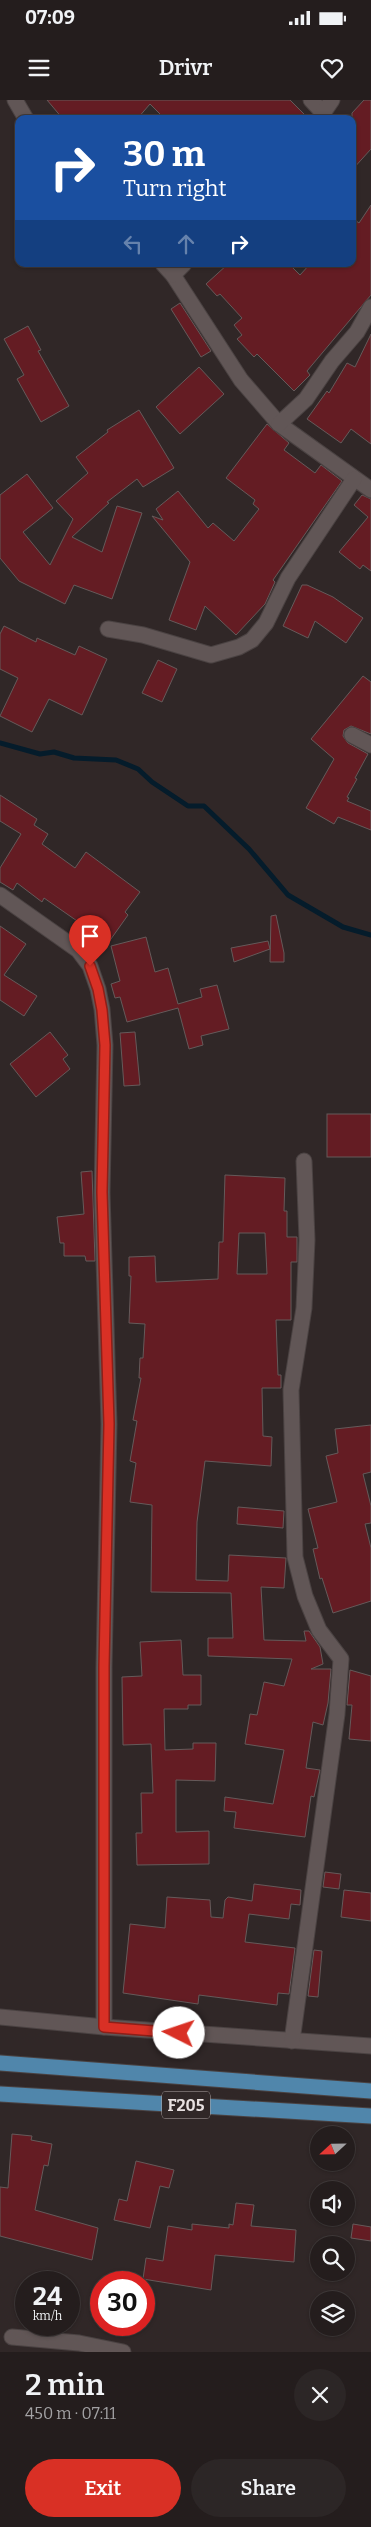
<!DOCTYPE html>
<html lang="en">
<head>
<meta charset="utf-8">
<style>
  :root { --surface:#241d1d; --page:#2c2626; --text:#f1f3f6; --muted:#a3a2a4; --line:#413b3b; --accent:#d93025 }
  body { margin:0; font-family:Bitter,serif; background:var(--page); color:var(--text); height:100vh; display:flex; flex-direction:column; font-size:19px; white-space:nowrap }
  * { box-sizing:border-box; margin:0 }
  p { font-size:16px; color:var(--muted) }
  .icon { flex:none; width:28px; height:28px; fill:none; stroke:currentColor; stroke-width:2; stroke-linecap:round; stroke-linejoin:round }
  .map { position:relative; height:2252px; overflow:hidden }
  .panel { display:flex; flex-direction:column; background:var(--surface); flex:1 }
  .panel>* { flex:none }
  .guide { position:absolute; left:15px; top:15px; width:341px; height:152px; border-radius:10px; box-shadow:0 1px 4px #0004,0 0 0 1px var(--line); background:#1a4fa0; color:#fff; overflow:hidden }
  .needle { width:32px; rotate:248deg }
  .fabs { position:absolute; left:310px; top:2026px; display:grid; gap:10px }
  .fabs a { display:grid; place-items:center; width:45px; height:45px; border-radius:50%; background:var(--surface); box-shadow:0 1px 4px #0004,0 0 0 1px var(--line); font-size:25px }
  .speed { position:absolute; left:15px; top:2171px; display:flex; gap:10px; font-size:25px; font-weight:700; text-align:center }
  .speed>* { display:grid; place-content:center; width:65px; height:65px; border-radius:50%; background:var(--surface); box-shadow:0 1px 4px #0004,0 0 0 1px var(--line); line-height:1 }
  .speed small { font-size:12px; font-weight:400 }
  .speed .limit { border:8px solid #d22; background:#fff; color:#111 }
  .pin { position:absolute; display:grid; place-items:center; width:42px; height:42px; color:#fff; margin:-51px -21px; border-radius:50% 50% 50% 0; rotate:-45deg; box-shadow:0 0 5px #0007 }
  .pin .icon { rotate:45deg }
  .me { position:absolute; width:55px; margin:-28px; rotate:274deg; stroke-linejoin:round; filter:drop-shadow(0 0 4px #0008) }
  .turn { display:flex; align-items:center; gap:18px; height:105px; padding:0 25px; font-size:22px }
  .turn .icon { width:65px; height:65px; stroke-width:2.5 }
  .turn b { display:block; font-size:35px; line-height:42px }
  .lanes { display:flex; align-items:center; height:48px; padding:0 25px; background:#0003; justify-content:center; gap:25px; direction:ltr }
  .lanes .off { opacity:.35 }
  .round { display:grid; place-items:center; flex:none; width:52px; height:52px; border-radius:26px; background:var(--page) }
  .head { display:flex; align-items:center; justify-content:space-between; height:85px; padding:0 25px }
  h1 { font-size:30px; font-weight:600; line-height:38px }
  .action { display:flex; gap:10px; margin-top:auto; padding:10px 25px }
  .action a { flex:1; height:58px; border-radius:30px; background:var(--accent); color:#fff; font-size:20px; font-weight:600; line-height:58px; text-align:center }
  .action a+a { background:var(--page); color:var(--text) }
  .status { display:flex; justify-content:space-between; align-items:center; height:35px; padding:0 25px; background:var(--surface); direction:ltr }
  .status svg { height:14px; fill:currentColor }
  header { display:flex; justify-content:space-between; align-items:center; height:65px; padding:0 25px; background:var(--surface); font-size:22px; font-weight:600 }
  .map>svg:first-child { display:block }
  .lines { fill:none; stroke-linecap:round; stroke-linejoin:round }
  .stream { stroke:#051c2b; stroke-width:5 }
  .building { fill:#641c23; stroke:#655a5a; fill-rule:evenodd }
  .minor-casing { stroke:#4a4242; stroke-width:17 }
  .primary-casing { stroke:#4a4242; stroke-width:17 }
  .minor { stroke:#615656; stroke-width:15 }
  .primary { stroke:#5086ab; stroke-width:15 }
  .route-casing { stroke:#8d1f18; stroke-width:12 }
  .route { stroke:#d93025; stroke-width:9 }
  .labels { text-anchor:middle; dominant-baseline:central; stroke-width:4; stroke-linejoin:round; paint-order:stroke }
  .shield { fill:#302727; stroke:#b1a9a9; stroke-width:1 }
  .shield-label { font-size:16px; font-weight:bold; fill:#e8e1e1 }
</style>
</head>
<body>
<div class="status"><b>07:09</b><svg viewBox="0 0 49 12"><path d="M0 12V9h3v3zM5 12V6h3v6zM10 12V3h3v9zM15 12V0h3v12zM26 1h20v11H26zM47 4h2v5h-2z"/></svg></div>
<header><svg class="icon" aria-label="menu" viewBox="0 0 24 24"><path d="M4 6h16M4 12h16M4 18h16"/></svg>Drivr<svg class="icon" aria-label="heart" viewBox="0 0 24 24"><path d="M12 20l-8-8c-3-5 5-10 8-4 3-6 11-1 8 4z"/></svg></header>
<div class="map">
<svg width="371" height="2252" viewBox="0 0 371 2252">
  <rect width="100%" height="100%" fill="#302727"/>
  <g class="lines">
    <polyline class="stream" points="0,643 40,654 54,652 74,658 116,660 138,669 152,682 188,706 204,706 249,749 288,795 343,827 371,835"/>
  </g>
  <g class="building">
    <polygon points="47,0 290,0 309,19 165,19 150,4 137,19 63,19"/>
    <polygon points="364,0 371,0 371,49 352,70 352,13"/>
    <polygon points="371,105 371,195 307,271 310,275 294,291 257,254 254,257 237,239 242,235 234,225 242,218 220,194 217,196 206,184 228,164 289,164 300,175 310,164 352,164 352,118 359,123"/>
    <polygon points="180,203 211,251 201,257 171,209"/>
    <polygon points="28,226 41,250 38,251 69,306 41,322 17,279 24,275 4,239"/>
    <polygon points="371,234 371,344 351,329 341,343 307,319 327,291 329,293 347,263 355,267"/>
    <polygon points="199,267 224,294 180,334 156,307"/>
    <polygon points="139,310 174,368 143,387 137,379 107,402 109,403 72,437 102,452 117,406 142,413 112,499 74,485 65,504 19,481 0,458 0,395 27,374 53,408 23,432 50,465 73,419 56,401 88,373 76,357 108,332 107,330"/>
    <polygon points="267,324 289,343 284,350 315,373 321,365 342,381 273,480 275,482 265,504 236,535 205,506 196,530 169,520 190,462 152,416 163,420 156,409 178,391 208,428 213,423 234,441 259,409 253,404 255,400 226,378"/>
    <polygon points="362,395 371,399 371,471 363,465 360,469 339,452 368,417 354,405"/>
    <polygon points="302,485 307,485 333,497 363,518 346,543 315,521 308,538 283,526"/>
    <polygon points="4,526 36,542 37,538 75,555 79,546 107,559 82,615 49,599 32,632 0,616 18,578 0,569 0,534"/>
    <polygon points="158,560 177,569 162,602 142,593"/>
    <polygon points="363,576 371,582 371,634 351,626 344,630 343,636 348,643 368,654 355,678 357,679 347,697 349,698 347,701 371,711 371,730 338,717 334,724 306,708 334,659 311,639"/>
    <polygon points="0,695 37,719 34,725 48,734 42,744 75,768 86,752 140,792 125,812 128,815 106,846 78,826 80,823 44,798 42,802 17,783 13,790 0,782 0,768 21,734 0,721"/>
    <polygon points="276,815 284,853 284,862 270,862 271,816"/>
    <polygon points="0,826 26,844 4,875 37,896 24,916 0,900"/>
    <polygon points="146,837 155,872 168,868 178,904 202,897 200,889 217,885 229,929 201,936 203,945 189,949 178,908 127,922 120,897 115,898 111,884 120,881 111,846"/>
    <polygon points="268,841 270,849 234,862 231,848"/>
    <polygon points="50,932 68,955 63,959 70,969 36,997 10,964"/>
    <polygon points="135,932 140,985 124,986 120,933"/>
    <rect x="327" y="1014" width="44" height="43"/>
    <polygon points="92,1071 95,1161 86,1161 85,1156 64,1156 64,1143 60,1143 57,1117 84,1114 81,1072"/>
    <path d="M225,1075L285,1078L284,1111H287V1137H297V1162H291V1220H276L278,1275H281V1288H262L263,1336L272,1337L271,1366L205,1361L197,1422L196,1480L228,1481L229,1455L286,1458L284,1488L261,1487L264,1540L306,1541L304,1531H309L320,1547L323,1564L311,1569H331L328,1603L323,1625L313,1622L306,1668L320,1670L314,1697L311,1696L305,1737L234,1728L236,1712L224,1711L225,1697L273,1704L284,1650L245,1644L250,1614L257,1615L264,1582L284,1586L292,1559L208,1556V1538H233L231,1493L151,1492L152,1405L130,1402L136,1363L130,1361L137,1321L133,1320L141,1278H139L140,1258H143L145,1224L129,1223L131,1176H129V1157L155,1156L156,1182L218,1179L219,1142H223ZM239,1133H265L267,1174H237Z"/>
    <polygon points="371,1325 371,1372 363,1374 371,1406 371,1423 365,1424 371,1448 371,1501 333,1513 322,1478 320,1479 313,1449 318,1448 308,1409 337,1402 326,1356 338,1353 335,1329"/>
    <polygon points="238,1407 284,1411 283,1428 237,1424"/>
    <polygon points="181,1540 183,1575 201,1575 201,1605 188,1605 188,1609 164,1609 165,1650 193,1649 193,1643 216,1643 215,1681 176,1680 176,1732 209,1731 209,1764 137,1765 136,1733 142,1733 141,1693 153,1693 151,1644 123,1645 122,1577 142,1576 140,1542"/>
    <polygon points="350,1570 371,1576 371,1641 349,1639 352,1605 347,1605"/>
    <polygon points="325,1772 341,1774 339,1789 323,1787"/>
    <polygon points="254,1784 301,1790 300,1805 291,1804 289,1819 249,1814 245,1842 295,1848 289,1894 278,1893 277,1905 199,1895 198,1904 123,1893 130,1824 165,1828 167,1797 210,1800 211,1817 223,1818 225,1800 228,1797 252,1801"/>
    <polygon points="344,1790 371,1793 371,1821 341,1817"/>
    <polygon points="314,1850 322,1851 318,1897 308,1896"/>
    <polygon points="12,2034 32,2036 31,2040 52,2044 48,2066 44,2065 35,2110 98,2128 92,2160 0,2136 0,2087 8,2088"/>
    <polygon points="136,2061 174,2070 169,2088 160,2086 150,2128 114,2120 119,2099 127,2101"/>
    <polygon points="236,2103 254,2105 251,2126 296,2130 294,2162 215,2155 211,2190 143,2179 146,2158 163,2161 168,2126 192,2130 192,2124 229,2128 229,2124 233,2125"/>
    <polygon points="353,2124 371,2127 371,2141 351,2138"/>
  </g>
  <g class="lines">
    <g class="minor-casing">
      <g id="minor">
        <polyline points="15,0 26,19"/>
        <polyline points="311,0 324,14"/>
        <polyline points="319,19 332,0"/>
        <polyline points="163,164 173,175 241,280 279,324 371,390"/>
        <polyline points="173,175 184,164"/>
        <polyline points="279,324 306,299 332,261 357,232 371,207"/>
        <polyline points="108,529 143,535 211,555 239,547 252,540 266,523 288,478 354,379"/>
        <polyline points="352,635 371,645"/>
        <polyline points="0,795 78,850 90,866 98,889 102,909 105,945 102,1093 109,1324 104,1567 104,1927"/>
        <polyline points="0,1917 104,1927 371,1946"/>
        <polyline points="292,1941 337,1614 341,1559 319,1530 305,1496 295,1457 291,1290 304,1208 307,1140 304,1061"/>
        <polyline points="12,2237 79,2243 123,2252"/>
      </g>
    </g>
    <g class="primary-casing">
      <g id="primary">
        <polyline points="0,1963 371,1991"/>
        <polyline points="0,1994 371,2016"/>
      </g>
    </g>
    <use href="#minor" class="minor"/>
    <use href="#primary" class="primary"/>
  </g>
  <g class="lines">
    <g class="route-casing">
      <polyline id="route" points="90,866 98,889 102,910 105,945 102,1092 109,1324 104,1567 104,1927 179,1933"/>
    </g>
    <use href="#route" class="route"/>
  </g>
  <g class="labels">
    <rect class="shield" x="162" y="1991.5" width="48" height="27" rx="4"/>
    <g class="shield-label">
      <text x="186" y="2005">F205</text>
    </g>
  </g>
</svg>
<div class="fabs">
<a><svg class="needle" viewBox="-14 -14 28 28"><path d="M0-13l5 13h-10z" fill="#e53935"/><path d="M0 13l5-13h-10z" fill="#a3a2a4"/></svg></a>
<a><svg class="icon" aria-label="sound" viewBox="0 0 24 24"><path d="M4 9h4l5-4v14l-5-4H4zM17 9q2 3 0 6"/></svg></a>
<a><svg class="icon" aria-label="search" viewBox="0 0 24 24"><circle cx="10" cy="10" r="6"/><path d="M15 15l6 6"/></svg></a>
<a><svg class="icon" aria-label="layers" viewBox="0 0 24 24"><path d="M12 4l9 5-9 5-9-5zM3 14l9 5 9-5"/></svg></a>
</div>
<div class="speed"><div>24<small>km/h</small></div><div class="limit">30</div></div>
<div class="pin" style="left:90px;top:866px;background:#d93025"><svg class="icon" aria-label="arrive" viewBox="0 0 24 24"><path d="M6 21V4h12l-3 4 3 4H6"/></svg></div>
<svg class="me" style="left:179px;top:1933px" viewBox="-20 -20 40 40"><circle r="19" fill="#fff"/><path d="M0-13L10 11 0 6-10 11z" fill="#d93025"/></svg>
<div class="guide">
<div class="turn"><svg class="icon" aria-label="right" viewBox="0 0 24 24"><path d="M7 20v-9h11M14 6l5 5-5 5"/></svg><div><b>30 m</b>Turn right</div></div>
<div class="lanes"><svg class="icon off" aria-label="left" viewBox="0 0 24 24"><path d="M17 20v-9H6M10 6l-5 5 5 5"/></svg><svg class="icon off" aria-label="ahead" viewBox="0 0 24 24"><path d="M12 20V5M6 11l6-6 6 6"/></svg><svg class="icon" aria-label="right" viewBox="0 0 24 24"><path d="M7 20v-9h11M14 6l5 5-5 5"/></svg></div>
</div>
</div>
<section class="panel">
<div class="head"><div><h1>2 min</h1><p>450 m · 07:11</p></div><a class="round"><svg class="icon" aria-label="close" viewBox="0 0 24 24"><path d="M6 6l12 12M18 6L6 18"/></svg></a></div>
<div class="action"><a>Exit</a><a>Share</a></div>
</section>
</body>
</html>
